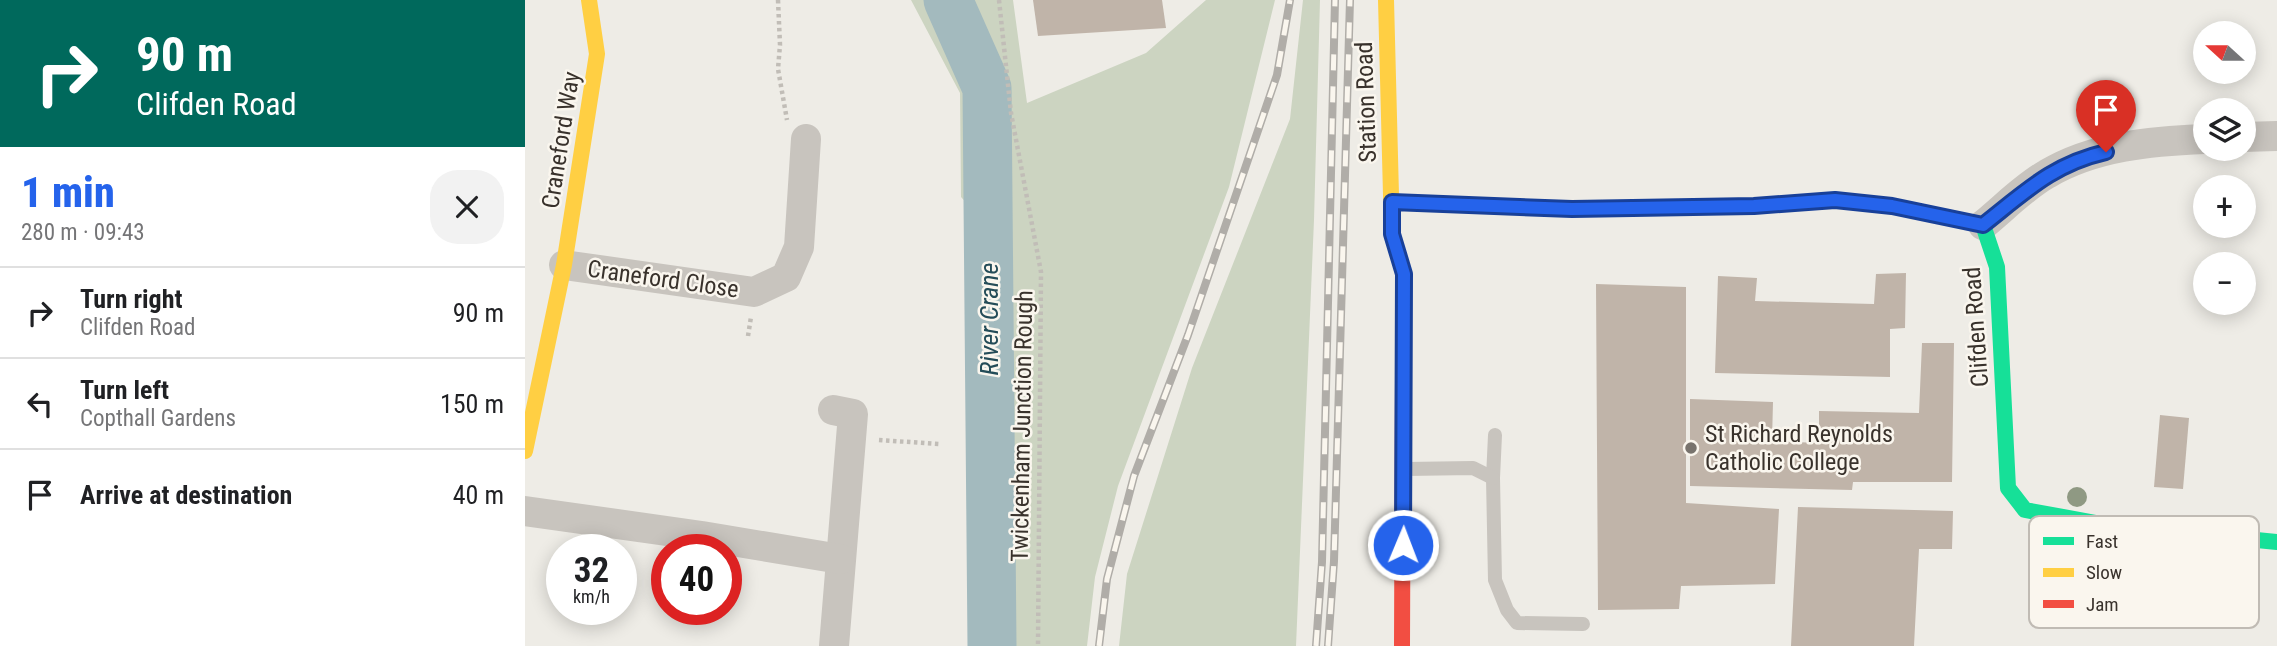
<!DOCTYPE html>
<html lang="en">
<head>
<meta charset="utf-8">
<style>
  :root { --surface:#fff; --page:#f2f2f2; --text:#202124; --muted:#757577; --line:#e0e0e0; --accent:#2563eb }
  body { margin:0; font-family:"Roboto Condensed",sans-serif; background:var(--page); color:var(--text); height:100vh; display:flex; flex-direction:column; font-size:26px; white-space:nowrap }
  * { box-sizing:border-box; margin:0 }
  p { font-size:23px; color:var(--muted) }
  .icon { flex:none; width:38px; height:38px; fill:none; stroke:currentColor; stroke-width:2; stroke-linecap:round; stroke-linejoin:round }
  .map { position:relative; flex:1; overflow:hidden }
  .panel { display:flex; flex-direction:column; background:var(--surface); width:525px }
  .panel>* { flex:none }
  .top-card { background:#00695c; color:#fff; overflow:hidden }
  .needle { width:46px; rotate:291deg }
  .tools { position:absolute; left:1668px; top:21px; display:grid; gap:14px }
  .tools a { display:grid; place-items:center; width:63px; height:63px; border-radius:50%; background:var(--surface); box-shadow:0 4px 18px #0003; font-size:35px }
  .speed { position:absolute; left:21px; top:534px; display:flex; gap:14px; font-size:35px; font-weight:700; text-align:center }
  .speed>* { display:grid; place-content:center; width:91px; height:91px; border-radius:50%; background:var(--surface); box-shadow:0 4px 18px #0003; line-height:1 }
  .speed small { font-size:18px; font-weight:400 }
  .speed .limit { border:10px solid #d22; background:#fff; color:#111 }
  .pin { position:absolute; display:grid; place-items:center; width:60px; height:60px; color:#fff; margin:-72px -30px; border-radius:50% 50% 50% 0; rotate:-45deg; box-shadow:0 0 7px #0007 }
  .pin .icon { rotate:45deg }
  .me { position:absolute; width:77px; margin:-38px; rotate:1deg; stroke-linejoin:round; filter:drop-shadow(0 0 5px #0008) }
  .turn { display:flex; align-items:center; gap:24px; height:147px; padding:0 21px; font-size:32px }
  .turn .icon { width:91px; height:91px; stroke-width:2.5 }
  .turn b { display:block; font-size:49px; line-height:60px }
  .round { display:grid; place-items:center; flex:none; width:74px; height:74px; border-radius:28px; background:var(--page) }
  .overview { display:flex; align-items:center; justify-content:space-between; height:119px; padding:0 21px }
  h1 { font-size:42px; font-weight:800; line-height:52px; color:var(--accent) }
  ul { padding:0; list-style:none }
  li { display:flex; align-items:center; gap:21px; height:91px; padding:0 21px; border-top:2px solid var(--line) }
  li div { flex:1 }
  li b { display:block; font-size:26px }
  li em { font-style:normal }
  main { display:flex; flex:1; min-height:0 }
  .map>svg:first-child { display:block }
  .green { fill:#ccd4c1 }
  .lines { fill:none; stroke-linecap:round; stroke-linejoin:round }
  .river { stroke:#a3babe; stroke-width:49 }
  .building { fill:#c0b4a9 }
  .path { stroke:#c1bdb7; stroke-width:4.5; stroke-dasharray:3.5 3.5; stroke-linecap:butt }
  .lane { stroke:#c8c4be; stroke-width:14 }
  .street { stroke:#c8c4be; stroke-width:30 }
  .fast { stroke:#16e098; stroke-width:16 }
  .slow { stroke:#ffcf43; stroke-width:16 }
  .jam { stroke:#f24e42; stroke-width:16 }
  .rail-casing { stroke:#b0ada8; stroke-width:8 }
  .rail { stroke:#faf6ee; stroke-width:5; stroke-dasharray:16; stroke-linecap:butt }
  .tree { fill:#8f9983 }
  .route-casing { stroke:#184099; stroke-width:18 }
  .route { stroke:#2563eb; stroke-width:12 }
  .poi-dot { fill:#78736d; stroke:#faf6ee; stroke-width:2.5 }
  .labels { text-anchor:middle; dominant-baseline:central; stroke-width:5; stroke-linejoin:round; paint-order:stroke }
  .street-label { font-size:24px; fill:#39322c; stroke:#faf6ee }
  .poi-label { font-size:24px; fill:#39322c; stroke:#faf6ee; text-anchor:start }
  .water-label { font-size:26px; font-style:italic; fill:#244c58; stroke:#faf6ee }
  .key { fill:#faf6ee; stroke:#c0bbb4; stroke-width:2 }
  .key-label { font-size:19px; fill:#39322c }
</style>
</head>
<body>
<main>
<section class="panel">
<div class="top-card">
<div class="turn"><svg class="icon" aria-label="right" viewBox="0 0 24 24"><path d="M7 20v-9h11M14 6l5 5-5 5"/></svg><div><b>90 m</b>Clifden Road</div></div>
</div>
<div class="overview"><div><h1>1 min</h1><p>280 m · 09:43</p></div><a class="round"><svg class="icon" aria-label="close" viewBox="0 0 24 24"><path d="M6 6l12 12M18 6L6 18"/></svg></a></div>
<ul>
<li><svg class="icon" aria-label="right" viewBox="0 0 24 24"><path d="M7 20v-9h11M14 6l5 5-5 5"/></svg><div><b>Turn right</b><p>Clifden Road</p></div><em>90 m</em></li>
<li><svg class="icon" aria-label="left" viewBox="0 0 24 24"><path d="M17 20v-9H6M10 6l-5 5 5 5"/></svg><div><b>Turn left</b><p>Copthall Gardens</p></div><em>150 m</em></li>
<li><svg class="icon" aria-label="arrive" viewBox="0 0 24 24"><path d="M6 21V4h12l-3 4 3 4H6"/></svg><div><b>Arrive at destination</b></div><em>40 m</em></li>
</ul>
</section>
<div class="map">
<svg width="1752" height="646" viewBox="0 0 1752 646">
  <rect width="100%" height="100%" fill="#eeece6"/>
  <g class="green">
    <polygon points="386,0 488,0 502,103 621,53 681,0 750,0 704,187 593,486 570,577 562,646 477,646 470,234 436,197 435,93"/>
    <polygon points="778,0 795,0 789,220 771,646 594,646 602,574 667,368 765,119"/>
  </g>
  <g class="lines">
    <polyline class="river" points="423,0 462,88 467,646"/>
  </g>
  <g class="building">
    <polygon points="508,0 637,0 641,28 513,36"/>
    <polygon points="1381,273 1380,328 1365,329 1365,377 1190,373 1193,276 1232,278 1230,301 1349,304 1351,274"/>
    <polygon points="1071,284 1161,287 1161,503 1254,509 1250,584 1156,586 1154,609 1073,610"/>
    <polygon points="1397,343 1429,343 1427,482 1328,482 1327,490 1165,486 1165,399 1248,402 1247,441 1294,443 1294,411 1394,413"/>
    <polygon points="1635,415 1664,418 1658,489 1629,487"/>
    <polygon points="1273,507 1428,511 1427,549 1394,549 1389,646 1266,646"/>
  </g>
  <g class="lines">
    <g class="path">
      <polyline points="253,0 255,45 253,69 262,120"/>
      <polyline points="474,0 486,113 516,272 513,646"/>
      <polyline points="223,336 226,317"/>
      <polyline points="354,440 414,444"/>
    </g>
    <g class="lane">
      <polyline points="970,435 968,478 970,580 982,610 992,623 1058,624"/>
      <polyline points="881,469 948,468 968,478"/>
    </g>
    <g class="street">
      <polyline points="1718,137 1752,136"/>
      <path d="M1458,225C1479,208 1499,187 1522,174C1569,146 1627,141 1680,139"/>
      <polyline points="39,265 229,292 261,277 274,247 281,139"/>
      <polyline points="308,410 328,414 309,646"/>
      <polyline points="0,511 177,536 315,559"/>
    </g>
    <polyline class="fast" points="1439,221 1458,225 1472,267 1483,488 1500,510 1582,525 1752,542"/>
    <g class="slow">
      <polyline points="861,0 867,234 879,274 878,383"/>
      <polyline points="867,202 1047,209 1229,206 1310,200 1367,206 1439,221"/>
      <polyline points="0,451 39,265 72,54 64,0"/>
    </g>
    <polyline class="jam" points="877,646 878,383"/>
    <g class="rail-casing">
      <g id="rail">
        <polyline points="574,646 582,579 609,476 663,335 752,75 765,0"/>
        <polyline points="791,646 797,562 810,0"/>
        <polyline points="803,646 809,561 825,0"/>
      </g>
    </g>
    <use href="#rail" class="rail"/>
  </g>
  <circle class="tree" cx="1552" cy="497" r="10"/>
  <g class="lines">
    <g class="route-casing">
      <path id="route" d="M878,545L879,274L867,234V202L1047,209L1229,206L1310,200L1367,206L1458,225C1500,192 1528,164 1581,152"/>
    </g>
    <use href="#route" class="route"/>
  </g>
  <circle class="poi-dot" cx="1166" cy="448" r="7"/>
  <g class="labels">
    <g class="street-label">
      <text transform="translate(841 102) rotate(-92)">Station Road</text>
      <text transform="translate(36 140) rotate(-81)">Craneford Way</text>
      <text transform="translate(138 279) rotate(8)">Craneford Close</text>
      <text transform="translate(1451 327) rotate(-94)">Clifden Road</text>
      <text transform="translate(497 426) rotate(-89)">Twickenham Junction Rough</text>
    </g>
    <g class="poi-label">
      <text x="1180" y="434">St Richard Reynolds<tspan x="1180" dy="28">Catholic College</tspan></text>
    </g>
    <g class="water-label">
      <text transform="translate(464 319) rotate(-90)">River Crane</text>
    </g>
  </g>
  <rect x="1504" y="516" width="230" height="112" rx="10" class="key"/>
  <rect x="1518" y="537" width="31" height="8" fill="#16e098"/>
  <rect x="1518" y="568" width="31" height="9" fill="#ffcf43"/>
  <rect x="1518" y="600" width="31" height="8" fill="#f24e42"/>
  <g class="key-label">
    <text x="1561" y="548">Fast</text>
    <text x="1561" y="579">Slow</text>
    <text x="1561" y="611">Jam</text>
  </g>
</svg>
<div class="tools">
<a><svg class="needle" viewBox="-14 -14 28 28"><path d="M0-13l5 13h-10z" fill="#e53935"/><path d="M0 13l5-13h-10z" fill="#757577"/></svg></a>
<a><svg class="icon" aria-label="layers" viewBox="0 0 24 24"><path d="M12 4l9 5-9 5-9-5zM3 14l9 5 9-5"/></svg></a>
<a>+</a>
<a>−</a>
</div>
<div class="speed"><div>32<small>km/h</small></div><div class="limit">40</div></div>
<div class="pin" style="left:1581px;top:152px;background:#d93025"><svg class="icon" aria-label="arrive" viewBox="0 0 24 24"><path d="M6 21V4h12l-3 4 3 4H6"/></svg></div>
<svg class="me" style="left:878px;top:545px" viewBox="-20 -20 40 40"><circle r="17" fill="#2563eb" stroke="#fff" stroke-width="3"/><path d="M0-11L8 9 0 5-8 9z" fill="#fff"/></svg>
</div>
</main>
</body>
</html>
